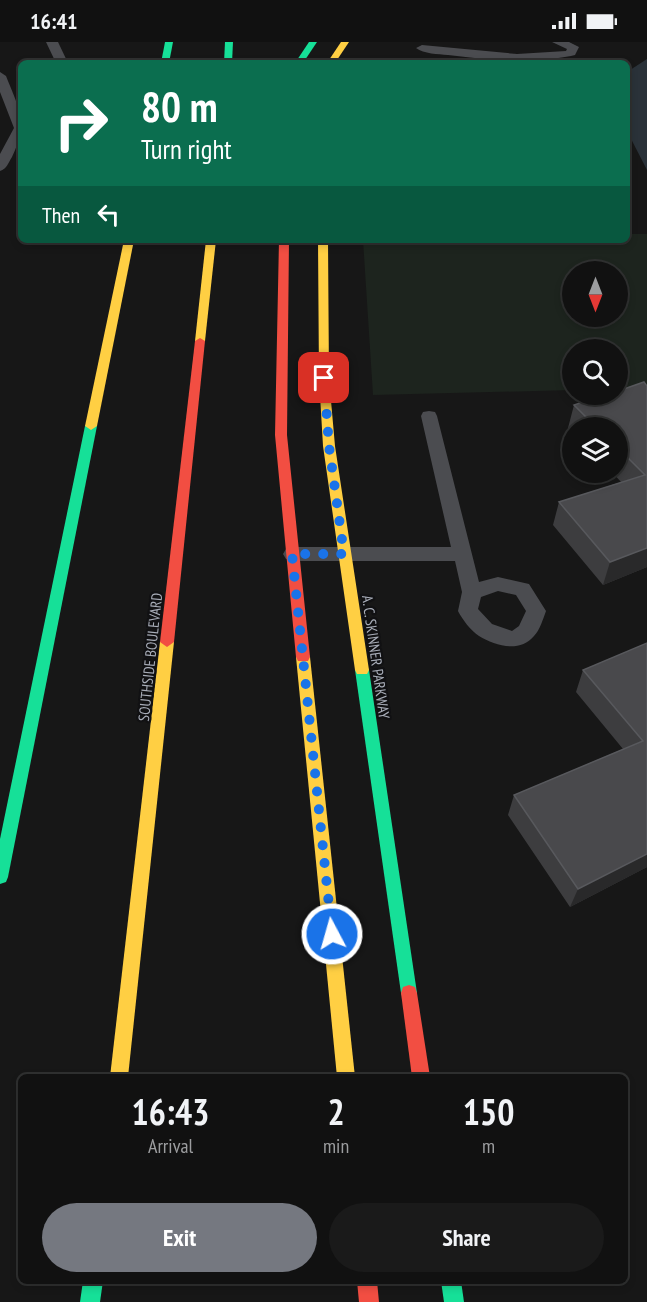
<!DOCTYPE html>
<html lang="en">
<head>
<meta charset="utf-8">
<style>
  :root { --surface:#111; --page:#1a1a1a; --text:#f1f3f6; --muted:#9c9d9f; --line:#303131; --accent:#757880 }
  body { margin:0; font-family:"PT Sans Narrow",sans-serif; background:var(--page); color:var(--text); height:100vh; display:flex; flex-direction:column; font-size:22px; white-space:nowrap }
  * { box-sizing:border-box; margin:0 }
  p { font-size:20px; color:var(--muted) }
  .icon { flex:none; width:33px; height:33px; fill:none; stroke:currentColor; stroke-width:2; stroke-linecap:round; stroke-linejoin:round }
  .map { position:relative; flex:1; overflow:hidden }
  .sheet { position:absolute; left:18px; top:1032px; width:610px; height:210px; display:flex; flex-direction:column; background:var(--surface); border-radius:9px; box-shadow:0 3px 9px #0003,0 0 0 2px var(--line) }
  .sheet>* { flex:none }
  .top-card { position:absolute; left:18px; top:18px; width:612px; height:183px; border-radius:9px; box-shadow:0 3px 9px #0003,0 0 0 2px var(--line); background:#0b6e4f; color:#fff; overflow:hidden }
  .needle { width:39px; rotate:180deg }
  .buttons { position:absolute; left:562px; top:219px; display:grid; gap:12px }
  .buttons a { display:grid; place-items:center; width:66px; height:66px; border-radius:50%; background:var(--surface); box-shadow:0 3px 9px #0003,0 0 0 2px var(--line); font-size:30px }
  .pin { position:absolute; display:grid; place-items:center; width:51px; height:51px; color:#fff; margin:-26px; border-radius:12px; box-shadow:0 3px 9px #0006 }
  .me { position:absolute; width:66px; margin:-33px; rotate:354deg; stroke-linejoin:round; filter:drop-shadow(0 0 4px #0008) }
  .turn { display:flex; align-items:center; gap:21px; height:126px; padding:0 24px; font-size:27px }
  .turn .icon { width:78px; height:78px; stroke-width:2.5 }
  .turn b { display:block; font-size:42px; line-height:51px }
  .then { display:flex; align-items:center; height:57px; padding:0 24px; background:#0003; gap:12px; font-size:22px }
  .eta { display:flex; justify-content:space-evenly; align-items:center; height:102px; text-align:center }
  .eta b { font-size:36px; font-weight:700; line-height:42px }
  .button { display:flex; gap:12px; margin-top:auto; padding:12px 24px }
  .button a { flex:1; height:69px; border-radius:36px; background:var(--accent); color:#fff; font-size:24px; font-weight:700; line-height:69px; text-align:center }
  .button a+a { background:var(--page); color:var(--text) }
  .status { display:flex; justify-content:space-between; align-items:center; height:42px; padding:0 30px; background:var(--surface); direction:ltr }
  .status svg { height:16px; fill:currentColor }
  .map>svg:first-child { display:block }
  .green { fill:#1d241e; fill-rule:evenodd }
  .water { fill:#2a3239 }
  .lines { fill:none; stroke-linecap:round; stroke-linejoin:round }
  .lane { fill:#4b4c50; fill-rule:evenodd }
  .fast { fill:#16e098; fill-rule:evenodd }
  .slow { fill:#ffcf43; fill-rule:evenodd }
  .jam { fill:#f24e42; fill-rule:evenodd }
  .wall { fill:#3d3d3f }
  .shaded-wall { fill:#29292a }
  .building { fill:#49494c; stroke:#58595d; stroke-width:1.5 }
  .route { stroke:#1a73e8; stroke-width:10; stroke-dasharray:0 18 }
  .labels { text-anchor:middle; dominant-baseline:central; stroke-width:4.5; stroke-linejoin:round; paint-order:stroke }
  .street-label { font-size:15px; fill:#a8adb8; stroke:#111113 }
</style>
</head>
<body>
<div class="status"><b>16:41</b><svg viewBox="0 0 49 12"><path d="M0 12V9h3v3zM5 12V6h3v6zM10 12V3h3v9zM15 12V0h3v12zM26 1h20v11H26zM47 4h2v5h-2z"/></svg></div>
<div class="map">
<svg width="647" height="1260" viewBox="0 0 647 1260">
  <rect width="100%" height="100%" fill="#171717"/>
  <path class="green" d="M627,192H647V347H618V308H573V348L373,353L363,198H627ZM573,230H618V274H573Z"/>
  <polygon class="water" points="647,17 647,128 627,89 627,30"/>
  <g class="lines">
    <g class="lane">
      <polygon points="46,0 58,0 68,21 56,21"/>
      <path d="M552,0H569L579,5L575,13L571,14C530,22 489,18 448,13C438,12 424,12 416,6L422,3L517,12L566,9L567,7Z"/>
      <path d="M0,30L6,34C19,67 29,81 12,115C8,121 7,127 0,129V112L14,86L0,50Z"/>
      <path d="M429,369L435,370L437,374L479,540L498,535L529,542L546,569C543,577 540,588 534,594C520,611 495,604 479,594C471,589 462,577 458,569L462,550L455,519H293L286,517L283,512L286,507L293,505H451L421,374L423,370ZM498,549L516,553L526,569L519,584L512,589L492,582L478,567L481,555Z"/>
    </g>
    <g class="fast">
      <polygon points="165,0 173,0 169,21 161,21"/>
      <polygon points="225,0 233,0 232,21 224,21"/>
      <polygon points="309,0 317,0 303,21 295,21"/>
      <polygon points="91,380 97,384 8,835 6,840 0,842 0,797 85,384"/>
      <polygon points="362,623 367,624 369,628 417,951 415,957 409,959 403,957 401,951 355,628 357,624"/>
      <polygon points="83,1239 103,1239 100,1260 80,1260"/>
      <polygon points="441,1239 461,1239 464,1260 444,1260"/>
    </g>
    <g class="slow">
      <polygon points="341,0 349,0 335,21 327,21"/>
      <polygon points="124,198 134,198 97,384 91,388 85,384"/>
      <polygon points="206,198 216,198 205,299 200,302 195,299"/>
      <polygon points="318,198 328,198 329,336 335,404 369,628 367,632 357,632 355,628 323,404 319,336"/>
      <polygon points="167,595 174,600 128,1035 110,1035 160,600"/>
      <polygon points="303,610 308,611 310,615 355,1035 337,1035 296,615 298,611"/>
    </g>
    <g class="jam">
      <polygon points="279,198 289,198 287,393 310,615 308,619 298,619 296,615 275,393"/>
      <polygon points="200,296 205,299 174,600 167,605 160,600 195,299"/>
      <polygon points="409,943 415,945 417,951 430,1035 412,1035 401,951 403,945"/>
      <polygon points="357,1239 377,1239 379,1260 359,1260"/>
    </g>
  </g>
  <g class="wall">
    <polygon points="644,340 647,525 603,543 553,483 559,460 621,440 612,430 618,430 618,386 573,386 573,392 568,386 574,363"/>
    <polygon points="647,601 647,825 570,865 508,773 514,753 623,707 576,650 583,628"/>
  </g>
  <g class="shaded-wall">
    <polygon points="647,506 647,525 603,543 610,520"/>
    <polygon points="647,812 647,825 570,865 578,847"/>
  </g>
  <g class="building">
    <polygon points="644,340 647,344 647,506 610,520 559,460 645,433 618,406 618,386 597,386 574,363 606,352 618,352 618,349"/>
    <polygon points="647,601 647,812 578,847 514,753 643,699 583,628"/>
  </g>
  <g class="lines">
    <polyline class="route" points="324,336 329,404 344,512 292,512 332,892"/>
  </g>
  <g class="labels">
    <g class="street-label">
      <text transform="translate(150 615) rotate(-84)">SOUTHSIDE BOULEVARD</text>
      <text transform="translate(376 615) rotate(82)">A. C. SKINNER PARKWAY</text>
    </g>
  </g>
</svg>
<div class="buttons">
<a><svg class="needle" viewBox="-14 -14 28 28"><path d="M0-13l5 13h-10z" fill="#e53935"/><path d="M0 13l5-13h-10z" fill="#9c9d9f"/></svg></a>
<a><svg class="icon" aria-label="search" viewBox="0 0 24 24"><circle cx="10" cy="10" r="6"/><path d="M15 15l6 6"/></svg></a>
<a><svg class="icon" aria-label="layers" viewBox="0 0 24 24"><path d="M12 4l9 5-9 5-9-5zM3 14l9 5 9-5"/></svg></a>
</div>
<div class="pin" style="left:324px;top:336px;background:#d93025"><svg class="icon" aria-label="arrive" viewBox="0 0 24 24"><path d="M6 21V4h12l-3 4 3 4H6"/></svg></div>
<svg class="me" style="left:332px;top:892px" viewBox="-20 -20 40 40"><circle r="17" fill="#1a73e8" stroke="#fff" stroke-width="3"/><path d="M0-11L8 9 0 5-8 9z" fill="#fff"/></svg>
<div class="top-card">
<div class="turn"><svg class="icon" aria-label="right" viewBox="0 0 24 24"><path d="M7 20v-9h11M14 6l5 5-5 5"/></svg><div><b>80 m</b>Turn right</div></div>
<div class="then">Then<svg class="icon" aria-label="left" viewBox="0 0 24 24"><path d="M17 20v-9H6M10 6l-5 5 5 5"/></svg></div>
</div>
<section class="sheet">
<div class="eta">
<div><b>16:43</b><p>Arrival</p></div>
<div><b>2</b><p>min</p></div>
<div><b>150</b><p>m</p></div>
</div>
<div class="button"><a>Exit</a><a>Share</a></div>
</section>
</div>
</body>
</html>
